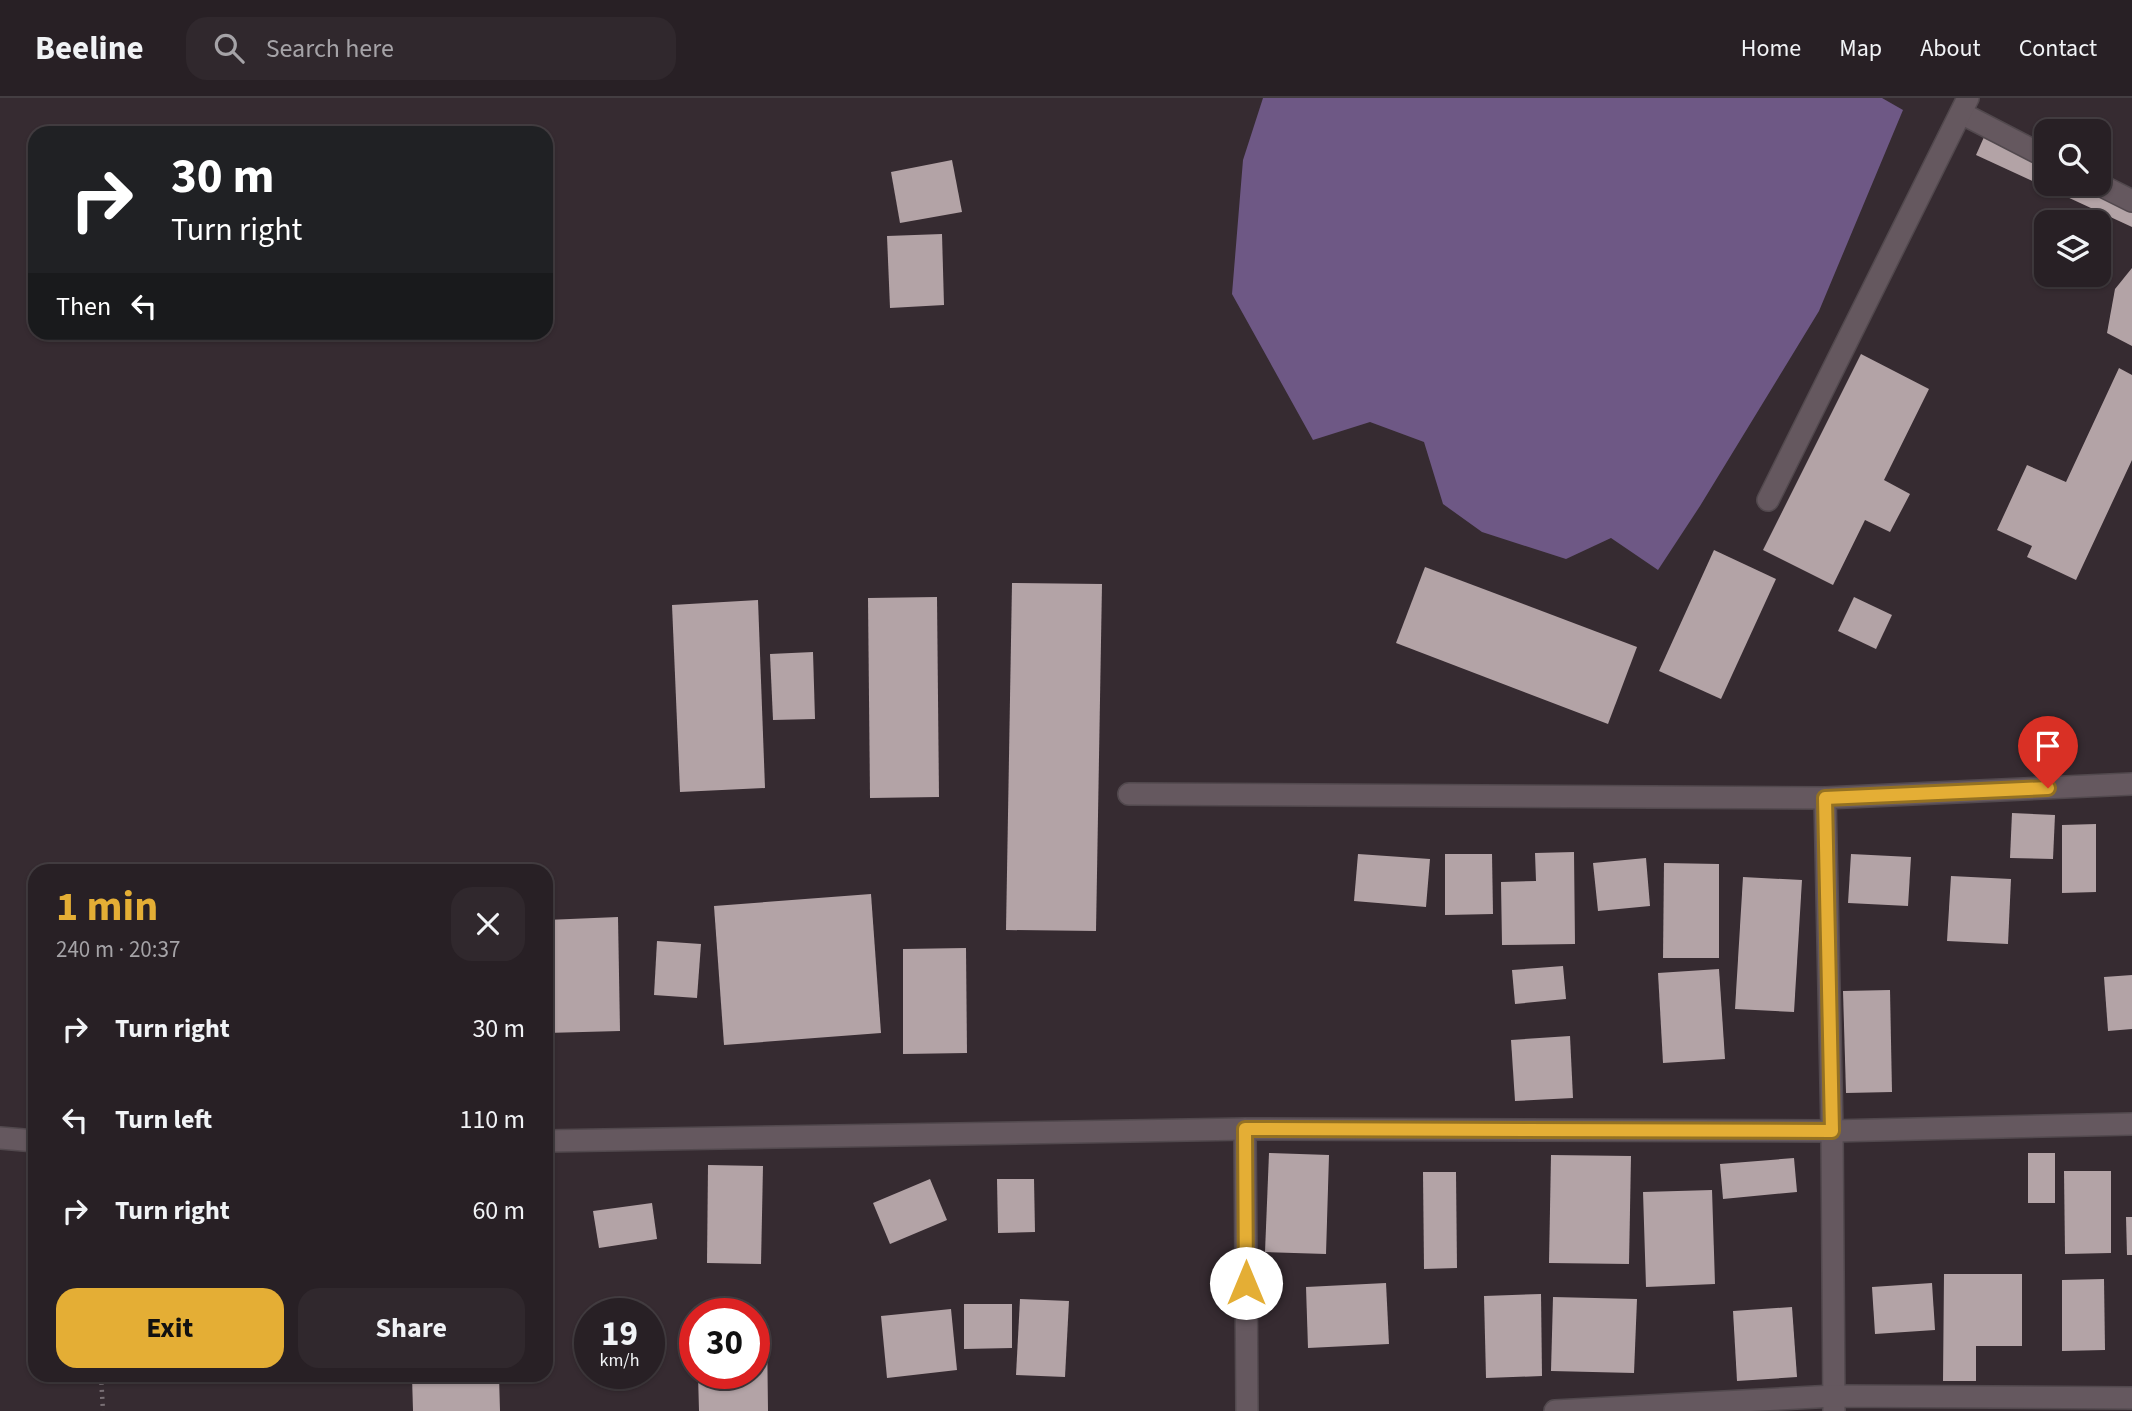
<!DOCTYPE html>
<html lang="en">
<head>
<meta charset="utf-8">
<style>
  :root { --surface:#282025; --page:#30282d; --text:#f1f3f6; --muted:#a5a3a7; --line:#443e42; --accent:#e4ae35 }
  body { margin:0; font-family:"Source Sans 3",sans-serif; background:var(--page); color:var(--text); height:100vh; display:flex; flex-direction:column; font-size:26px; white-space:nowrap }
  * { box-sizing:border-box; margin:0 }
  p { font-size:23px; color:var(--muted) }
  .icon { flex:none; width:38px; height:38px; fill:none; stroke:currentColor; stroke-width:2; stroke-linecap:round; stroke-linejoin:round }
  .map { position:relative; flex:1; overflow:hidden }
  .sheet { position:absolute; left:28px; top:766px; width:525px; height:518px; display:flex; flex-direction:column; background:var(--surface); border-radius:21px; box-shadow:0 2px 5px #0004,0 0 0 2px var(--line) }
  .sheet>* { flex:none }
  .hud { position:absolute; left:28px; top:28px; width:525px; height:214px; border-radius:21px; box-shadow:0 2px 5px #0004,0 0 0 2px var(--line); background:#202124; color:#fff; overflow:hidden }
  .tools { position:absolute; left:2034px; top:21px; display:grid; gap:14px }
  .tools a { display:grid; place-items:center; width:77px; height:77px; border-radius:14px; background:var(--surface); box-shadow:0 2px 5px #0004,0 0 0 2px var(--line); font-size:35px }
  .speed { position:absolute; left:574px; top:1200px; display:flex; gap:14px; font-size:35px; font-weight:700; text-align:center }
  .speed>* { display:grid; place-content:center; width:91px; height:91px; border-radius:50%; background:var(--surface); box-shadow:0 2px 5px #0004,0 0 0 2px var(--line); line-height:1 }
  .speed small { font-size:18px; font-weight:400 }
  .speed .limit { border:10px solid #d22; background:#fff; color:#111 }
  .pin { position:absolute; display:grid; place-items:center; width:60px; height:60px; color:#fff; margin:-72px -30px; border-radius:50% 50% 50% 0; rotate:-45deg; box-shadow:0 0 7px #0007 }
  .pin .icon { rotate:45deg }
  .me { position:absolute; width:77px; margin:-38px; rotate:0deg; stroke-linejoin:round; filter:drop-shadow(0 0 5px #0008) }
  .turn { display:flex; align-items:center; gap:24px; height:147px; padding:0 28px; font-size:32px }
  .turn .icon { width:91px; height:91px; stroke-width:2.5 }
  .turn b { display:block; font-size:49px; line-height:60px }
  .then { display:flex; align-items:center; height:66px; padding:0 28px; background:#0003; gap:14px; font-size:26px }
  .round { display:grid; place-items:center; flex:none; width:74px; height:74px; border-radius:21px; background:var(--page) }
  .head { display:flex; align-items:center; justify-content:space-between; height:119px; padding:0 28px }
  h1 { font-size:42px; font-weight:700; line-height:52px; color:var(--accent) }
  .action { display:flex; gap:14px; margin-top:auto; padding:14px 28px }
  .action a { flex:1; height:80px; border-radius:21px; background:var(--accent); color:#111; font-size:28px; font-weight:700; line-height:80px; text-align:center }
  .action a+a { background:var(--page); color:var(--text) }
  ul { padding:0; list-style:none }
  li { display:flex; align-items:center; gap:21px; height:91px; padding:0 28px }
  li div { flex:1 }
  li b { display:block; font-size:26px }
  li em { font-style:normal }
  header { display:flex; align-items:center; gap:42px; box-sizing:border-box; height:98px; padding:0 35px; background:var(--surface); border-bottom:2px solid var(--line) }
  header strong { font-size:33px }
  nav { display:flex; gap:38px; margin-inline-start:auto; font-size:24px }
  .search { width:490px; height:63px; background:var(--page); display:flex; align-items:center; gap:18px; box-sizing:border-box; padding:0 24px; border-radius:21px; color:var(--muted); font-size:26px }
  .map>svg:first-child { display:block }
  .water { fill:#6e5885 }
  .building { fill:#b3a3a6 }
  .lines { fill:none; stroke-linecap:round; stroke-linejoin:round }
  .minor-casing { stroke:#52494e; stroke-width:24 }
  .path { stroke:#797075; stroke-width:4.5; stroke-dasharray:2 5; stroke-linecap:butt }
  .minor { stroke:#65585f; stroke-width:21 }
  .route-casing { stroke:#947122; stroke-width:18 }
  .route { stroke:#e4ae35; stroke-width:12 }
</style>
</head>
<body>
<header>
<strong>Beeline</strong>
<div class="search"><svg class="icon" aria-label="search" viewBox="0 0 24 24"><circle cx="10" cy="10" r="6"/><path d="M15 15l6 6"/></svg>Search here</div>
<nav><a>Home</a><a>Map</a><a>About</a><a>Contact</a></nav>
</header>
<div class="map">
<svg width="2132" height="1313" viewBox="0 0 2132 1313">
  <rect width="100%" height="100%" fill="#362b31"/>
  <polygon class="water" points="1263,0 1882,0 1903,12 1819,213 1700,408 1658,472 1611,440 1566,461 1482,434 1443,406 1424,344 1370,324 1313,342 1232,196 1243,62"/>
  <g class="building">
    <polygon points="1984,39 2046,68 2046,86 2084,86 2132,108 2132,129 1976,57"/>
    <polygon points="952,62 962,114 900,125 891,74"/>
    <polygon points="942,136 944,207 890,210 887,138"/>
    <polygon points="2132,170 2132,248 2107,235 2115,191"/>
    <polygon points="1861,256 1929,291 1884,382 1910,396 1890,434 1865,422 1833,487 1763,452"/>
    <polygon points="2119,270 2132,277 2132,362 2076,482 2027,459 2032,448 1997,432 2027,367 2066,384"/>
    <polygon points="1714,452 1776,481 1721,601 1659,573"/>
    <polygon points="1425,469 1637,549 1608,626 1396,545"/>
    <polygon points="1012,485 1102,486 1096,833 1006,832"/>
    <polygon points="937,499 939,699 870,700 868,500"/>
    <polygon points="1854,499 1892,517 1876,551 1838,533"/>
    <polygon points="758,502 765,690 680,694 672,507"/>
    <polygon points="813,554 815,621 773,622 770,556"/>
    <polygon points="2012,715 2055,717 2053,761 2010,760"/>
    <polygon points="2096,726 2096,794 2062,795 2062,727"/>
    <polygon points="1574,754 1575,846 1502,847 1501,784 1536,783 1535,755"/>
    <polygon points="1358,756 1430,761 1426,809 1354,803"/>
    <polygon points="1445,756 1492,756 1493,816 1445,817"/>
    <polygon points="1851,756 1911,759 1908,808 1848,805"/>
    <polygon points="1646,760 1650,808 1598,813 1593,765"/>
    <polygon points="1664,765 1719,766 1719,860 1663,860"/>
    <polygon points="1951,778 2011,781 2008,846 1947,843"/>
    <polygon points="1743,779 1802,782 1794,914 1735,911"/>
    <polygon points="871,796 881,935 724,947 714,808"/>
    <polygon points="618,819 620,933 546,935 546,822"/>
    <polygon points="657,843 701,846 697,900 654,897"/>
    <polygon points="966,850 967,955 903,956 903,851"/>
    <polygon points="1563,868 1566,901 1515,906 1512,872"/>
    <polygon points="1719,871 1725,961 1663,965 1658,875"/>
    <polygon points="2132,877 2132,931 2108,933 2104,879"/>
    <polygon points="1890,892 1892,994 1846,995 1843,893"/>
    <polygon points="1570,938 1573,1000 1515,1003 1511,942"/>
    <polygon points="1269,1055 1329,1057 1326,1156 1265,1154"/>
    <rect x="2028" y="1055" width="27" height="50"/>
    <polygon points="1551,1057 1631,1058 1629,1166 1549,1165"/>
    <polygon points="1794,1060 1797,1094 1723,1101 1720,1066"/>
    <polygon points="708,1067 763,1068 761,1166 707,1165"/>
    <polygon points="2064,1073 2111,1073 2111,1155 2065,1156"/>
    <polygon points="1423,1074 1456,1074 1457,1170 1424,1171"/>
    <polygon points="930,1081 947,1122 890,1146 873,1105"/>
    <polygon points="997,1081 1034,1081 1035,1134 998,1135"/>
    <polygon points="1712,1092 1715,1186 1646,1189 1643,1094"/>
    <polygon points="652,1105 657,1141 599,1150 593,1113"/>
    <polygon points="2126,1119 2132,1119 2132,1157 2127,1157"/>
    <polygon points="1944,1176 2022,1176 2022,1248 1976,1248 1976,1283 1943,1283"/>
    <polygon points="2104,1181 2105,1252 2062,1253 2062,1182"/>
    <polygon points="1386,1185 1389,1246 1308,1250 1306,1189"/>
    <polygon points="1932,1185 1935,1232 1875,1236 1872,1189"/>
    <polygon points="1541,1196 1542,1278 1486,1280 1484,1198"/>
    <polygon points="1553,1199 1637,1201 1634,1275 1551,1273"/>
    <polygon points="1020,1201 1069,1203 1065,1279 1016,1277"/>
    <polygon points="964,1206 1012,1206 1012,1250 964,1251"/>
    <polygon points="1792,1209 1797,1279 1737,1283 1733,1213"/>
    <polygon points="951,1211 957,1272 887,1280 881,1218"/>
    <polygon points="754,1231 767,1231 768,1313 699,1313 698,1276 754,1276"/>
    <polygon points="412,1278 499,1278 500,1313 413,1313"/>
  </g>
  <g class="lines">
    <g class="minor-casing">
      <g id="minor">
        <polyline points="1961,15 2046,59"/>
        <polyline points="2098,86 2132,103"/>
        <polyline points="1768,402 1968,0"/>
        <polyline points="1129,696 1825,700 2132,686"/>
        <polyline points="1825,700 1832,1033 1834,1313"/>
        <polyline points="1245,1031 1247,1313"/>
        <polyline points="0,1040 35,1043"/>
        <polyline points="546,1043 1245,1031 1832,1033 2132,1026"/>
        <polyline points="1555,1313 1834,1298 2132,1300"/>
      </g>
    </g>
    <polyline class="path" points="101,1278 103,1313"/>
    <use href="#minor" class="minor"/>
  </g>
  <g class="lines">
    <g class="route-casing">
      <polyline id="route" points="1246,1185 1245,1031 1832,1033 1825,700 2048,690"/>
    </g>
    <use href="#route" class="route"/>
  </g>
</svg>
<div class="tools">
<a><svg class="icon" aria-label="search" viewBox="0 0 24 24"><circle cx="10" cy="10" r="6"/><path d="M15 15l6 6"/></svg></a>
<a><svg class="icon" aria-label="layers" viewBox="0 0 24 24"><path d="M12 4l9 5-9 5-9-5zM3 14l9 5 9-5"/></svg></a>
</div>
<div class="speed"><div>19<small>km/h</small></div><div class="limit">30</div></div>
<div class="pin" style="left:2048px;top:690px;background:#d93025"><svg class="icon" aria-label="arrive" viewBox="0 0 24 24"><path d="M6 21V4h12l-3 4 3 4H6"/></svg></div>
<svg class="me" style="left:1246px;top:1185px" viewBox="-20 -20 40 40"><circle r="19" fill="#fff"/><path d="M0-13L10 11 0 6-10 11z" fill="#e4ae35"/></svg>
<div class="hud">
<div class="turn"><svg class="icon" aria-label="right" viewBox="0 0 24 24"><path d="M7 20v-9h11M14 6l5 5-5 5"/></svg><div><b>30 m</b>Turn right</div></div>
<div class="then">Then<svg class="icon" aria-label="left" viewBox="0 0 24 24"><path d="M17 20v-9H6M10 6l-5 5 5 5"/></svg></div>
</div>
<section class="sheet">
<div class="head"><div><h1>1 min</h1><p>240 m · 20:37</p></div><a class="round"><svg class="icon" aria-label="close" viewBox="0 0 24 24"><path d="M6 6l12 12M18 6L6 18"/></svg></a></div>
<ul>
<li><svg class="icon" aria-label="right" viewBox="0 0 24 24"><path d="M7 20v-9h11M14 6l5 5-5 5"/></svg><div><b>Turn right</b></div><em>30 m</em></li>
<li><svg class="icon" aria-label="left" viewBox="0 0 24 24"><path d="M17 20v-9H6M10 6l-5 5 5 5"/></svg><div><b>Turn left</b></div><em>110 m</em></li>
<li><svg class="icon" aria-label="right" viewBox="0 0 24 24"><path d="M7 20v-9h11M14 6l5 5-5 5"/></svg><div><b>Turn right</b></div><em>60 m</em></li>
</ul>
<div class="action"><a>Exit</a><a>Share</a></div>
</section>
</div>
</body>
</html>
